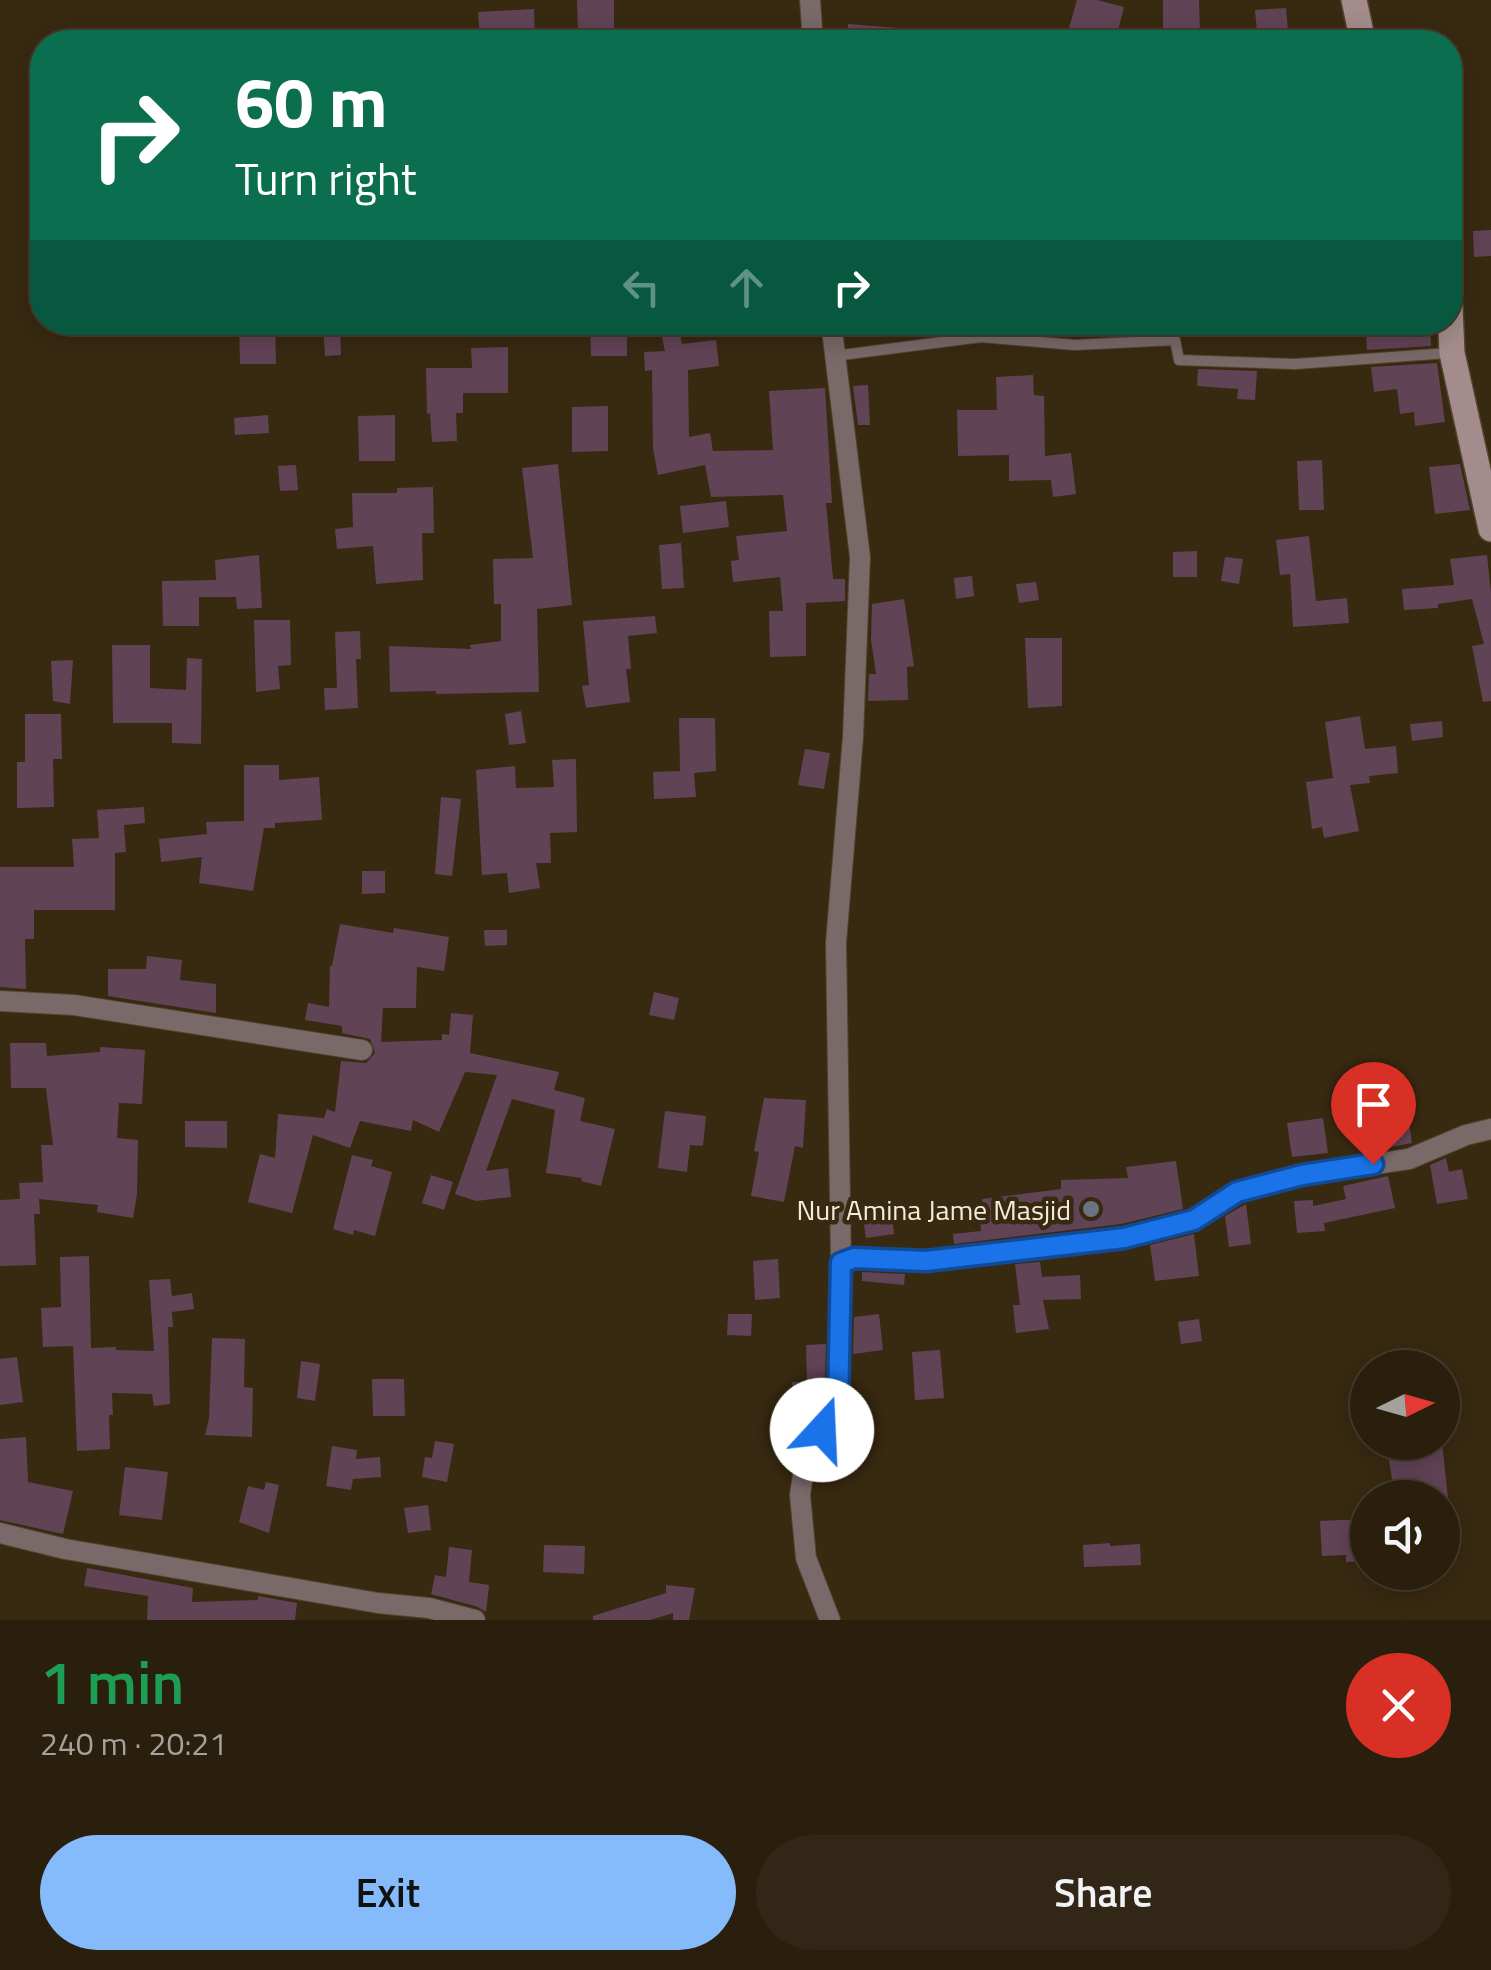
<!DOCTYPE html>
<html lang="en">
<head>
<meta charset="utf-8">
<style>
  :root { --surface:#2a1f0d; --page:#322716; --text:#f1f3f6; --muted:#a5a29d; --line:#463d2e; --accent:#86bbfb }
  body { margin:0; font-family:"Titillium Web",sans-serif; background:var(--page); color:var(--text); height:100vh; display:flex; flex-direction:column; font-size:38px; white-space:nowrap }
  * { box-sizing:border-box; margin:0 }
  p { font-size:32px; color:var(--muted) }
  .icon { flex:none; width:55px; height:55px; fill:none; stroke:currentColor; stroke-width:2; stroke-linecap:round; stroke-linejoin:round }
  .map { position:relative; height:1620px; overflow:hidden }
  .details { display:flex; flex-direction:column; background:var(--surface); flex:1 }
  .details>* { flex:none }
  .guide { position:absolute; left:30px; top:30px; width:1432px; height:305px; border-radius:40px; box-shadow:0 5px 25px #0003,0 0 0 2px var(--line); background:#0b6e4f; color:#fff; overflow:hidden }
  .needle { width:65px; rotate:85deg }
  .buttons { position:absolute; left:1350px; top:1350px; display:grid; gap:20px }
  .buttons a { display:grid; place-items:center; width:110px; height:110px; border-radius:50%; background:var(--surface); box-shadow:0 5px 25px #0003,0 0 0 2px var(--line); font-size:50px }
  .pin { position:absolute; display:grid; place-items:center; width:85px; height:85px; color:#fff; margin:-102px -42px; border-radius:50% 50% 50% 0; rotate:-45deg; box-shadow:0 0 10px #0007 }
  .pin .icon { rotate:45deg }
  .me { position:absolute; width:110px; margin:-55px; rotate:20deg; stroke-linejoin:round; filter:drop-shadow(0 0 8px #0008) }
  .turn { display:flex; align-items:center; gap:35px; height:210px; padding:0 40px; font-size:45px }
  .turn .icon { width:130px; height:130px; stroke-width:2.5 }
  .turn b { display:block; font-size:70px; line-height:85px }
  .lanes { display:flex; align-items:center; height:95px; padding:0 40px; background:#0003; justify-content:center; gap:50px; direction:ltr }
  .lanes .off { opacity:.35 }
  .round { display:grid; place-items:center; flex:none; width:105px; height:105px; border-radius:52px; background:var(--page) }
  .head { display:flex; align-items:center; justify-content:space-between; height:170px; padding:0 40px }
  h1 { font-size:60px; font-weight:600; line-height:75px; color:#1e9e55 }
  .button { display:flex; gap:20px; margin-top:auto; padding:20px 40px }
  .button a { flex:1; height:115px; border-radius:60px; background:var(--accent); color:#111; font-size:40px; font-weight:600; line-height:115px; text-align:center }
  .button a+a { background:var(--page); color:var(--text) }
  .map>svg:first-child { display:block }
  .building { fill:#614356 }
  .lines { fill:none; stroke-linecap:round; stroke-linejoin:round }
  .service-casing { stroke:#52442e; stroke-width:12 }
  .minor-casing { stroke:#52442e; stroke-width:22 }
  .secondary-casing { stroke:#52442e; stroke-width:28 }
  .service { stroke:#796969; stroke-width:10 }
  .minor { stroke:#796969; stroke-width:20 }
  .secondary { stroke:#a48c8c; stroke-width:25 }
  .route-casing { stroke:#114b97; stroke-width:25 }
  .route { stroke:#1a73e8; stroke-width:18 }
  .worship-dot { fill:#6b7280; stroke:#382911; stroke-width:4 }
  .labels { text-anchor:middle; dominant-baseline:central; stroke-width:9; stroke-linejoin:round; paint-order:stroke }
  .poi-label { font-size:28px; fill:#f5ebdd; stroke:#382911; text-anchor:end }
</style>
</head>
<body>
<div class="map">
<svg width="1491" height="1620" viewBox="0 0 1491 1620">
  <rect width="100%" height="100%" fill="#382911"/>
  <g class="building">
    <polygon points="577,0 614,0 614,30 578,31"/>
    <polygon points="1077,0 1097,0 1124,7 1115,42 1065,42"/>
    <polygon points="1163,0 1199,0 1200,33 1163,34"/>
    <polygon points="1286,8 1288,30 1257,32 1255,10"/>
    <polygon points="534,9 535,42 480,42 478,12"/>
    <polygon points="848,24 923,30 922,42 847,42"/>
    <polygon points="1491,230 1491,256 1474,257 1473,231"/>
    <polygon points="239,322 275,322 276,364 240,364"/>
    <polygon points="590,322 627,322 627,356 591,356"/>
    <polygon points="1372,322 1430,322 1431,346 1367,350 1366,333 1373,333"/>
    <polygon points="340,324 341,355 325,356 323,325"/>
    <polygon points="679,330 682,344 716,340 719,366 688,370 689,437 710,433 713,451 773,450 769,391 825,388 832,503 826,503 833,579 845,579 845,601 806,603 806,656 770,657 769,611 783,611 780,577 733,582 731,561 739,560 736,536 787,531 783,495 711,497 705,465 658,475 653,448 652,370 645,371 644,352 665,351 661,333"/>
    <polygon points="508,347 508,393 463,393 463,413 456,413 457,441 432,442 430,413 427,414 426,368 472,368 471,348"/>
    <polygon points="1437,363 1445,422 1415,426 1414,412 1400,414 1397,389 1374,392 1371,367"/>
    <polygon points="1198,369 1257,371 1255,400 1237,399 1238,389 1197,386"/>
    <polygon points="1033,375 1034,395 1044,396 1045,456 1071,453 1076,494 1053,497 1051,480 1009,481 1009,455 958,456 957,410 997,410 996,377"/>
    <polygon points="868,385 870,425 858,425 853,386"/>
    <polygon points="608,406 608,451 572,452 572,407"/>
    <polygon points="268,415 269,433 235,435 234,418"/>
    <polygon points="395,415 395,461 359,461 358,416"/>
    <polygon points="1322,460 1324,510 1299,510 1297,461"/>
    <polygon points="558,464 572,605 537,609 539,692 436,694 436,691 390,692 389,646 471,649 470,645 501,641 501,604 494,604 493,559 533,558 522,468"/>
    <polygon points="1460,464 1470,510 1435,514 1429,467"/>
    <polygon points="296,465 298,490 280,491 278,466"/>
    <polygon points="433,487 434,533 422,533 423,580 376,584 373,546 337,549 335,529 353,527 352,493 397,493 397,488"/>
    <polygon points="726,501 729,527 683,533 680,506"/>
    <polygon points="1309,536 1316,601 1347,598 1349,623 1293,627 1290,574 1280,575 1276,540"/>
    <polygon points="681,543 684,588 662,589 659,545"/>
    <polygon points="1197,551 1197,577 1173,577 1173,552"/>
    <polygon points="259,555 262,608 237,609 236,597 199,597 199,626 163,626 162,581 216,580 215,560"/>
    <polygon points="1487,555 1491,593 1491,701 1483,702 1472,646 1484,644 1472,599 1438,604 1438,608 1404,610 1402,589 1454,585 1450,559"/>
    <polygon points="1225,557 1243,559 1239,584 1221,581"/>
    <polygon points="972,576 974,596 956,599 954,578"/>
    <polygon points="1036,582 1039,600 1019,603 1016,584"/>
    <polygon points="904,599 914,666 907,667 908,700 868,701 869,674 876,674 871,640 872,604"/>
    <polygon points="655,616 657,633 628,636 631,669 626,669 630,702 586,708 582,686 589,685 583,621"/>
    <polygon points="254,620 290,620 291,665 278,666 280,689 256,692"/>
    <polygon points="360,631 361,659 356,659 358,708 325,710 324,688 337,688 335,632"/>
    <polygon points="1025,638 1062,638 1062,706 1028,708"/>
    <polygon points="112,645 150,645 150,688 186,690 187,658 202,659 201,744 172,743 172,723 113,723"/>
    <polygon points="73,660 70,704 53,701 51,661"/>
    <polygon points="521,711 526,743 509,745 505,714"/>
    <polygon points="25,714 61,714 62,759 53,759 54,807 17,808 17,762 25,762"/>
    <polygon points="1360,716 1365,749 1396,746 1398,773 1369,776 1370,783 1350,785 1359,831 1324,838 1322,827 1312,829 1306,782 1333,778 1325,722"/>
    <polygon points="679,718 715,718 716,771 694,773 696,797 654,799 653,772 680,771"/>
    <polygon points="1442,721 1443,737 1412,741 1410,724"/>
    <polygon points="805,749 830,753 824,789 798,785"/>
    <polygon points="576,759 577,832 550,833 551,863 536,863 540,888 509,893 507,873 482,875 476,770 515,766 516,788 554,787 552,760"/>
    <polygon points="244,765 279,765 279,780 319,777 322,820 275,823 275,828 264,828 253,891 199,883 202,857 161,862 159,839 207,834 206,822 244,821"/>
    <polygon points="441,797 461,799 452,876 435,874"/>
    <polygon points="144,807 145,823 124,825 126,852 115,853 115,910 34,910 34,939 25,939 26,989 0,987 0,867 74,867 72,839 99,838 97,810"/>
    <polygon points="362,871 385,871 385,893 362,894"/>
    <polygon points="340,924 393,933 394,928 449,937 444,971 417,967 416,1008 383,1008 381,1042 442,1040 442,1034 449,1035 451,1013 473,1015 470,1053 559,1072 554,1090 585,1098 580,1121 615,1129 601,1186 581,1181 582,1178 546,1173 555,1110 512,1099 486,1171 508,1168 511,1197 476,1201 455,1194 497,1075 465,1072 439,1132 413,1120 411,1131 360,1121 350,1148 313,1135 292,1213 248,1202 260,1154 275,1158 278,1114 324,1118 327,1109 335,1112 341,1061 366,1063 375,1053 370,1039 342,1033 342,1026 305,1020 308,1003 329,1007 330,966 332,966"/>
    <polygon points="484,930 507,930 507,945 485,946"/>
    <polygon points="147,956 182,960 180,980 216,984 216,1013 108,996 108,969 146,969"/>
    <polygon points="654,992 679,998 674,1020 649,1015"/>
    <polygon points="10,1043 46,1043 47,1056 100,1052 100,1047 145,1050 142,1104 119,1103 117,1138 138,1140 137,1194 133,1218 97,1212 98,1205 39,1199 40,1214 34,1214 36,1265 0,1266 0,1200 20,1199 19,1183 43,1182 41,1145 53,1145 46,1088 11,1088"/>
    <polygon points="764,1098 806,1100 803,1148 795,1146 784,1202 751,1196 759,1152 754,1151"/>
    <polygon points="1407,1108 1412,1143 1375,1150 1370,1113"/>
    <polygon points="665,1111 706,1116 703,1146 690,1145 687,1172 658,1168"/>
    <polygon points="1323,1118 1328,1153 1292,1157 1287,1123"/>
    <polygon points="185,1121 227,1121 227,1148 185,1147"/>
    <polygon points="352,1155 373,1160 371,1166 392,1172 375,1236 354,1230 353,1235 333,1229"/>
    <polygon points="1446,1158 1449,1172 1462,1169 1468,1199 1437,1204 1430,1165"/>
    <polygon points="1176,1161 1183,1209 1121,1224 954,1244 953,1234 981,1231 980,1220 985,1220 982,1199 1061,1189 1061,1180 1128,1178 1126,1167"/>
    <polygon points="431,1175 453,1182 444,1210 422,1203"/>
    <polygon points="1388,1176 1395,1208 1324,1223 1325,1231 1297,1233 1294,1201 1313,1200 1313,1206 1346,1199 1343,1186"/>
    <polygon points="1246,1204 1251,1244 1229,1247 1225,1216"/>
    <polygon points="892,1214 894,1234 866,1238 863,1218"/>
    <polygon points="1194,1234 1199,1276 1155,1281 1150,1245"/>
    <polygon points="89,1256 91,1348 116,1347 116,1350 154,1351 149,1280 170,1279 172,1296 192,1293 194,1309 172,1312 173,1327 168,1327 170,1404 154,1406 152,1394 112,1393 113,1415 109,1415 110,1449 77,1451 73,1346 43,1347 41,1308 61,1307 60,1257"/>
    <polygon points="778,1259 780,1298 755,1300 753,1261"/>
    <polygon points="1040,1262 1042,1277 1080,1275 1081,1299 1043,1300 1049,1329 1016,1333 1013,1305 1020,1305 1015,1264"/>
    <polygon points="862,1272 905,1274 904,1285 862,1281"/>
    <polygon points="728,1314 752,1314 751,1336 727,1335"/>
    <polygon points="879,1314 883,1350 853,1354 854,1317"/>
    <polygon points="1199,1319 1202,1341 1181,1344 1178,1322"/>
    <polygon points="212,1338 245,1339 244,1387 253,1388 252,1437 205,1435 209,1419"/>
    <polygon points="826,1344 824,1402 795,1445 792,1382 807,1382 806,1345"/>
    <polygon points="940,1350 944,1398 915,1400 912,1352"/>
    <polygon points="17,1357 23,1402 0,1405 0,1359"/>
    <polygon points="301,1361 320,1364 315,1401 297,1398"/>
    <polygon points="372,1379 404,1379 405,1416 373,1416"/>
    <polygon points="26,1437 28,1482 73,1491 63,1534 0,1520 0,1439"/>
    <polygon points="435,1441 454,1444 447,1482 422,1477 425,1457 432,1458"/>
    <polygon points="1386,1442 1442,1442 1448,1498 1395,1498"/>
    <polygon points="332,1446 357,1450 356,1459 380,1457 381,1477 353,1479 351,1490 326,1486"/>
    <polygon points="125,1467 168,1472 162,1520 119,1515"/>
    <polygon points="266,1482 279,1485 269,1533 239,1522 248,1486 264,1490"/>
    <polygon points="428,1505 431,1530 408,1533 404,1508"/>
    <polygon points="1340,1520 1366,1520 1368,1561 1346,1562 1346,1555 1322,1556 1320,1521"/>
    <polygon points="1110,1543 1110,1546 1140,1544 1141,1565 1084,1567 1083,1545"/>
    <polygon points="544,1545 585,1546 584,1574 543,1572"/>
    <polygon points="449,1547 472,1550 469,1582 489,1585 486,1612 478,1607 431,1594 435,1575 446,1577"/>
    <polygon points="87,1568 193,1588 192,1602 258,1600 258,1596 297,1603 295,1620 147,1620 148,1596 84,1586"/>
    <polygon points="666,1585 695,1588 689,1620 673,1620 673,1613 650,1620 593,1620 593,1616 666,1593"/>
  </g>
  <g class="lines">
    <g class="service-casing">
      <polyline id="service" points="834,356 981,337 1075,345 1175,340 1179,360 1295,364 1449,353"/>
    </g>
    <g class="minor-casing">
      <g id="minor">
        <polyline points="810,0 813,42"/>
        <polyline points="0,1001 74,1005 362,1050"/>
        <polyline points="841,1263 853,1258 926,1261 1124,1238 1194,1220 1237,1192 1302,1175 1409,1159 1466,1135 1491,1129"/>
        <polyline points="0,1533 65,1549 378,1603 429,1608 475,1620"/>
        <polyline points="830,1620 806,1558 800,1495 806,1454 838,1406 841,1263 836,943 853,737 860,557 831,322"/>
      </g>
    </g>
    <g class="secondary-casing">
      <g id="secondary">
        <polyline points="1354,0 1363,42"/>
        <polyline points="1450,307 1452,353 1491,529"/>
      </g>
    </g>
    <use href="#service" class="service"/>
    <use href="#minor" class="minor"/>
    <use href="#secondary" class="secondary"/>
  </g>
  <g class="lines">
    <g class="route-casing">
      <polyline id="route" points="822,1430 838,1406 841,1263 854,1258 926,1261 1124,1238 1194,1220 1237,1192 1302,1175 1373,1164"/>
    </g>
    <use href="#route" class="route"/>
  </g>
  <circle class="worship-dot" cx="1091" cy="1209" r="10"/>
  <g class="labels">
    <g class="poi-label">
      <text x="1071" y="1209">Nur Amina Jame Masjid</text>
    </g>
  </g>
</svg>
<div class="buttons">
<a><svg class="needle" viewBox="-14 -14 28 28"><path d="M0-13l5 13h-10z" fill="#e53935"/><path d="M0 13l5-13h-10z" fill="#a5a29d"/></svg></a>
<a><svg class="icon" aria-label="sound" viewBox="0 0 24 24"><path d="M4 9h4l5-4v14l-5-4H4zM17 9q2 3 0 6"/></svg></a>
</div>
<div class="pin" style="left:1373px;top:1164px;background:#d93025"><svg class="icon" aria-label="arrive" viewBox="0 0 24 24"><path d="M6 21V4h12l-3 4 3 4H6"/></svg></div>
<svg class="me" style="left:822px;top:1430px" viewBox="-20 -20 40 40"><circle r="19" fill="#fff"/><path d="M0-13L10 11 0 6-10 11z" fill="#1a73e8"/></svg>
<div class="guide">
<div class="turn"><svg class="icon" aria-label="right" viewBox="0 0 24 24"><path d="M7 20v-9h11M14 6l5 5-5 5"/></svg><div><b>60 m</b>Turn right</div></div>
<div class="lanes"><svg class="icon off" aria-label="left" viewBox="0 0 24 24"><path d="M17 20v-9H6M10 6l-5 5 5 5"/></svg><svg class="icon off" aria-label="ahead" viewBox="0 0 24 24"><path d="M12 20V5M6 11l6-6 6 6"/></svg><svg class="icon" aria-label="right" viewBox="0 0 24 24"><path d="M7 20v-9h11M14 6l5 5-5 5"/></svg></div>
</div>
</div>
<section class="details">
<div class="head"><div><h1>1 min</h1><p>240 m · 20:21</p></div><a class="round" style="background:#d93025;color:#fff"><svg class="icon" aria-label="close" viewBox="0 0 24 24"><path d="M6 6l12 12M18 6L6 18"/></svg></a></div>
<div class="button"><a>Exit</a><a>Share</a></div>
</section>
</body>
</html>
